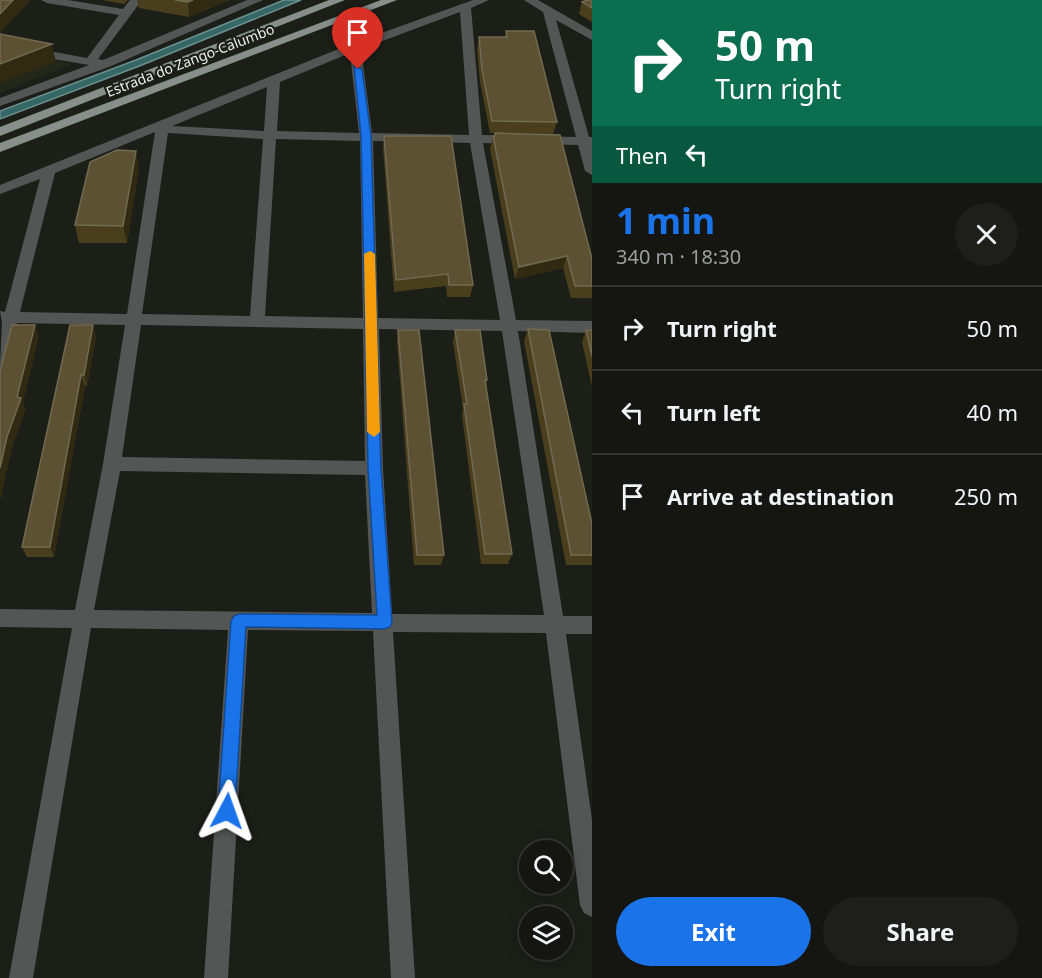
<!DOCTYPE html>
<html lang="en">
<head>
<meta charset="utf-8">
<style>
  :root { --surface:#151612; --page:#1e1f1b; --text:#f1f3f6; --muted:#9d9f9f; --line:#343532; --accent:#1a73e8 }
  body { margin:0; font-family:"Noto Sans",sans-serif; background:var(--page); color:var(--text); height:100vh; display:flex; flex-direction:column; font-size:22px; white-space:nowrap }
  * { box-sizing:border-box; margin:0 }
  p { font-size:20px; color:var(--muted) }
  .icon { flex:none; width:33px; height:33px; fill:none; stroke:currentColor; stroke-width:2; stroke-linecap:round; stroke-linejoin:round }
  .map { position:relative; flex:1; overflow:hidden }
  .panel { display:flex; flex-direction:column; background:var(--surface); width:450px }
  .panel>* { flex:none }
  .guide { background:#0b6e4f; color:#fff; overflow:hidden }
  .buttons { position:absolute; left:519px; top:840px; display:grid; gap:12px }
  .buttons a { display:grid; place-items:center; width:54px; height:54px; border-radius:50%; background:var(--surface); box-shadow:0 3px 15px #0003,0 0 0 2px var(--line); font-size:30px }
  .pin { position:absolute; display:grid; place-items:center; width:51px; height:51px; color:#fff; margin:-62px -26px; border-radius:50% 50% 50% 0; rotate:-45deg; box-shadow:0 0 6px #0007 }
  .pin .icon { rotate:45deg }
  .me { position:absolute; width:66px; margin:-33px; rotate:4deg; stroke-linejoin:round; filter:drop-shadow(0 0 4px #0008) }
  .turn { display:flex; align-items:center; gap:21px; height:126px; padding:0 24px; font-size:27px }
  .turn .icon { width:78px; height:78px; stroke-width:2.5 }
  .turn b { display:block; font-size:42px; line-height:51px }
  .then { display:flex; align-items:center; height:57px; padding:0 24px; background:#0003; gap:12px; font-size:22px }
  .round { display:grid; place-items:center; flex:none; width:63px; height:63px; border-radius:32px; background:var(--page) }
  .head { display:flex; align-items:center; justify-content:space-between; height:102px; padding:0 24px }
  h1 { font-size:36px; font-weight:700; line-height:45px; color:var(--accent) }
  .button { display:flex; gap:12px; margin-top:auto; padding:12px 24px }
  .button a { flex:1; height:69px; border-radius:36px; background:var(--accent); color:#fff; font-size:24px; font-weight:700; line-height:69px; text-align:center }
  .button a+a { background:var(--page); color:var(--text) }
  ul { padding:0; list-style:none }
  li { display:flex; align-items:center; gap:18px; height:84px; padding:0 24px; border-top:2px solid var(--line) }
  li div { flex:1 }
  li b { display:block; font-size:22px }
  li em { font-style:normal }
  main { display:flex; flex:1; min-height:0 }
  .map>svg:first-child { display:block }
  .built { fill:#22271a }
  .water { fill:#356767; stroke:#6c908e; stroke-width:1.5 }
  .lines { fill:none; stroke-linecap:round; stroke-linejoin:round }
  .minor { fill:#535654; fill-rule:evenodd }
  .major { fill:#888f8b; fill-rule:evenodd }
  .wall { fill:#4a3f1d }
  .shaded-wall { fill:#302a12 }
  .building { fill:#5c5233; stroke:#726a50; stroke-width:1.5 }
  .route { fill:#1a73e8; stroke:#114b97; stroke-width:1.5 }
  .slow { fill:#f59e0b }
  .labels { text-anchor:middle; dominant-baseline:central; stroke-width:4.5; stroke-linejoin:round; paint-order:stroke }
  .far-street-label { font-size:14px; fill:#eceeea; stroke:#1c1e18 }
</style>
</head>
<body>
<main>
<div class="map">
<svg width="592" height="978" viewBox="0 0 592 978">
  <rect width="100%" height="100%" fill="#1c1e18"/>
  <polygon class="built" points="0,50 73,64 0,93"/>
  <polygon class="water" points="284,0 301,0 142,65 0,119 0,111 136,60"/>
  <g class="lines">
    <g class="minor">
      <polygon points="41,0 68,0 123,9 130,0 142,0 98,59 103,60 247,0 263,0 109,67 0,106 0,98 89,65 0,50 0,42 87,58 119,15 47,3"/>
      <path d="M473,0H489L471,8L482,135L576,137L543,12L524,0H538L592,31V40L556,20L589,137H592V175L585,171L578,145L483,143L516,320L592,321V333L518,331L563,616H592V634H566L592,820V917L584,913L580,905L546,633L393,632L415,978H391L373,631L248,630L228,978H204L228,630L91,628L33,978H9L72,628L0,627V609L75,610L103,464L125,325L17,323L8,360L6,364L0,366L2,323L0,311L5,312L40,179L0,194V185L351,44ZM460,12L469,135L372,133L361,49ZM350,53L359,133L277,131L280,82ZM267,87L264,131L172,126ZM155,132L127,314L20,312L55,173ZM168,133L263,139L250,316L142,314ZM276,139L360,141L363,318L265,316ZM373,141L470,143L500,320L378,318ZM141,325L363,329L365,461L122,457ZM379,329L502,331L544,615L392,614L383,468ZM120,471L365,475L372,613L94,610Z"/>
    </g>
    <g class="major">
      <polygon points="329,0 345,0 0,136 0,127"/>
      <polygon points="381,0 397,0 0,152 0,143"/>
    </g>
  </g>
  <g class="wall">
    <polygon points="102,0 128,0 124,4"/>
    <polygon points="137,0 230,0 189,17 139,8"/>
    <polygon points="592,0 592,22 579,14 582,2"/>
    <polygon points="506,31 557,122 553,134 490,133 480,82 477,49 479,37 505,37"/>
    <polygon points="495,133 592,259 592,298 571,298 563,268 515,279 490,149 493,136 494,136"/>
    <polygon points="384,136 473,285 470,297 447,297 446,286 394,292 383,148"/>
    <polygon points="139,168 127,243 79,243 75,225"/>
    <polygon points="93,325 96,337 87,386 85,386 54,557 27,557 22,547"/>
    <polygon points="528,329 592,524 592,565 566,565 524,341"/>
    <polygon points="398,330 444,555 441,565 414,565 397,342"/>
    <polygon points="455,330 487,380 486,386 512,554 508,564 481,564 462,415 463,408 453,342"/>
    <polygon points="586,330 592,330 592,387 582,342"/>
  </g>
  <g class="shaded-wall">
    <polygon points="13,0 31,0 0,33 0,14"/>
    <polygon points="193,0 230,0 189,17 188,2"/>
    <polygon points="52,44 56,62 0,83 0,64"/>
    <polygon points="136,151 139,168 127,243 123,226"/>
    <polygon points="567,256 563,268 515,279 519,267"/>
    <polygon points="35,325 39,337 23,403 26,409 12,448 0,501 0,468"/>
    <polygon points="93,325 96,337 87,386 84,375"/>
    <polygon points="81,375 85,386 54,557 50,547"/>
  </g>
  <g class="building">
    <polygon points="0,0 13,0 0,14"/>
    <polygon points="175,0 193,0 188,2"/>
    <polygon points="587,0 592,0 592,8 582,2"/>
    <polygon points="506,31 534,31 557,122 492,121 482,70 479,37 507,37"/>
    <polygon points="0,34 52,44 0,64"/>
    <polygon points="495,133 560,135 592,259 592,286 575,286 567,256 519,267 493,136 495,136"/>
    <polygon points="384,136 451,136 473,285 449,285 448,274 396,280"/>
    <polygon points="117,150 136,151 123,226 75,225 90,162"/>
    <polygon points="12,325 35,325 17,397 21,398 7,437 0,468 0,371"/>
    <polygon points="70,325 93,325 84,375 81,375 50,547 22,547"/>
    <polygon points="528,329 549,330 592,524 592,555 571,555"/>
    <polygon points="398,330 419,330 444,555 417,555"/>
    <polygon points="455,330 480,330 487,380 485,380 512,554 485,554 464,404 467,404"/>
    <polygon points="586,330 592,330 592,356"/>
  </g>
  <polygon class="route" points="354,67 362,69 371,136 381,468 392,622 390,627 384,629 246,627 235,811 233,817 227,820 221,817 218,811 231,621 234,616 239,614 377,615 368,468 361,136"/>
  <polygon class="slow" points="370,251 375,254 380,432 374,437 367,432 364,254"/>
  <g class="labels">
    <g class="far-street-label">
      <text transform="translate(190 60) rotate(-21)">Estrada do Zango-Calumbo</text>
    </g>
  </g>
</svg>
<div class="buttons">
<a><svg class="icon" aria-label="search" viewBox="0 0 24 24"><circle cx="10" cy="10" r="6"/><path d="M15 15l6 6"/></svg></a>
<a><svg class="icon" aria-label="layers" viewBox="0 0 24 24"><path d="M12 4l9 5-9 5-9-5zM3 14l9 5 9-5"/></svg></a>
</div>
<div class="pin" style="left:358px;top:69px;background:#d93025"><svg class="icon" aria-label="arrive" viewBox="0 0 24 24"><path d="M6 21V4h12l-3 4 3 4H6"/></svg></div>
<svg class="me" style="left:227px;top:811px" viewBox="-20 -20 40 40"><path d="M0-17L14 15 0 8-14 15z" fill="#1a73e8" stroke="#fff" stroke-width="4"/></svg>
</div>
<section class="panel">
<div class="guide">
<div class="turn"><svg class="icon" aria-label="right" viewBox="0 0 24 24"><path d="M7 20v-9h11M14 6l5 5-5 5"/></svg><div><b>50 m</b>Turn right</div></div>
<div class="then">Then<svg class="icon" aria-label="left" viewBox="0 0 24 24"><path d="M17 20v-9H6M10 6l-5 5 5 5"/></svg></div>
</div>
<div class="head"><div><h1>1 min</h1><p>340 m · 18:30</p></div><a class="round"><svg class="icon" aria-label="close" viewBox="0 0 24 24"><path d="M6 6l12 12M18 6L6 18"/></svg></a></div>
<ul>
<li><svg class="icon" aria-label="right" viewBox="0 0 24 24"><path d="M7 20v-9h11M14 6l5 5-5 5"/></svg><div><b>Turn right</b></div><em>50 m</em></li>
<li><svg class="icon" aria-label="left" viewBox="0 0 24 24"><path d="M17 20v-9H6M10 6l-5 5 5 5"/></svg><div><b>Turn left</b></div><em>40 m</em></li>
<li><svg class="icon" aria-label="arrive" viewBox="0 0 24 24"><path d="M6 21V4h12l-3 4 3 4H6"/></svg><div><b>Arrive at destination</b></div><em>250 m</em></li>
</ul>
<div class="button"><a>Exit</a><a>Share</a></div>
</section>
</main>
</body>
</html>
